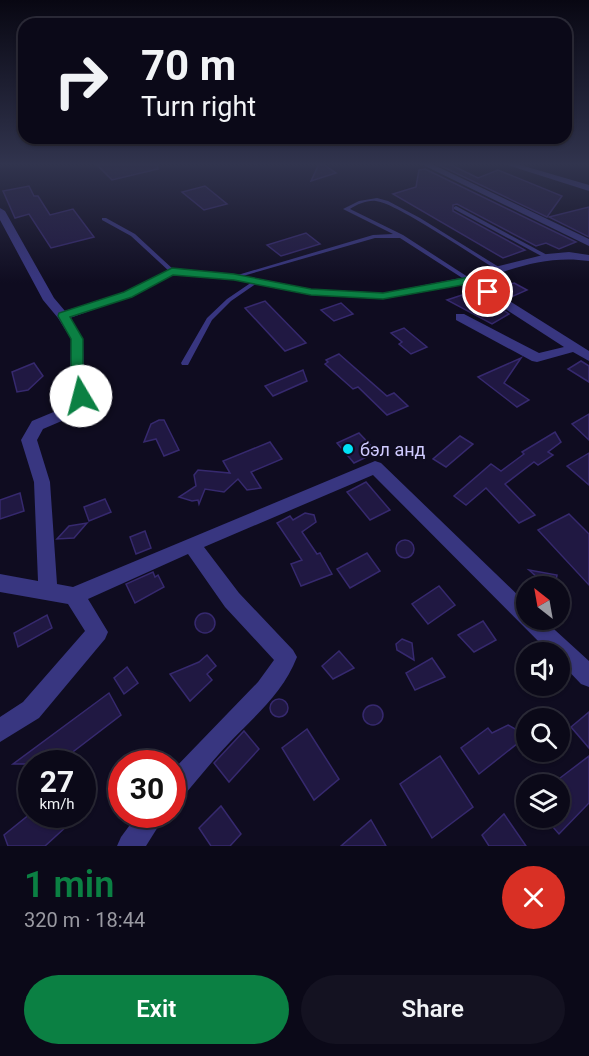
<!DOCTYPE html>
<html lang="en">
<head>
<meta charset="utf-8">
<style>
  :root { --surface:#0b0918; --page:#141221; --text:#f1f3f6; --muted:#9a9aa2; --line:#2b2a37; --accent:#0b8043 }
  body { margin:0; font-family:Roboto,sans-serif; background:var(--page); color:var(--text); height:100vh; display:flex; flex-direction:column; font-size:22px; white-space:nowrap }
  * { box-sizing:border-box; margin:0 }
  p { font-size:20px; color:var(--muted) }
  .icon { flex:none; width:33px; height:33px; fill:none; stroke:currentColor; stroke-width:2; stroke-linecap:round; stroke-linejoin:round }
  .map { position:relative; height:846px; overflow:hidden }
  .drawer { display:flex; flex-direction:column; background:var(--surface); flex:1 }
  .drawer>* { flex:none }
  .hud { position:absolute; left:18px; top:18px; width:554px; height:126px; border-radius:18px; box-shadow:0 2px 4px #0004,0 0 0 2px var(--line); background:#0b0918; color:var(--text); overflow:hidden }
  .needle { width:39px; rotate:329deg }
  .tools { position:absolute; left:516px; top:576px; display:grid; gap:12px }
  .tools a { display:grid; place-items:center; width:54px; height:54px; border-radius:50%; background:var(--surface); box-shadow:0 2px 4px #0004,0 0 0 2px var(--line); font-size:30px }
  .speed { position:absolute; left:18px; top:750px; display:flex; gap:12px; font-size:30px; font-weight:700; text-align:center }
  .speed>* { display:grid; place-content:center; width:78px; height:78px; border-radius:50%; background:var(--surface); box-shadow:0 2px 4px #0004,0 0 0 2px var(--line); line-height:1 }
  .speed small { font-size:15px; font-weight:400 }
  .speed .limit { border:9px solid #d22; background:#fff; color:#111 }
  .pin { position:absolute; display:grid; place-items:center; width:51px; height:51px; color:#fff; margin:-26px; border:3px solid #fff; border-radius:50%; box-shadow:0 2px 6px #0007 }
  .me { position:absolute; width:66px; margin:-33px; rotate:352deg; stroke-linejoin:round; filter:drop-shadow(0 0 4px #0008) }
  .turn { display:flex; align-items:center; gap:21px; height:126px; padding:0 24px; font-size:27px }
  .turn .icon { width:78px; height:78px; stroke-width:2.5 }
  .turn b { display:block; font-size:42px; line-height:51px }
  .round { display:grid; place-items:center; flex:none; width:63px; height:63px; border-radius:32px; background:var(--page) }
  .head { display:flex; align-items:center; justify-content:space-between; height:102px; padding:0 24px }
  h1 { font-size:36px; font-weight:600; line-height:45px; color:var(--accent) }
  .button { display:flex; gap:12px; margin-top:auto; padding:12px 24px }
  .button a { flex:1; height:69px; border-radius:36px; background:var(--accent); color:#fff; font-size:24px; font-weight:600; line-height:69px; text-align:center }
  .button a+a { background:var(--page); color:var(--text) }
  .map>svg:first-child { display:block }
  .building { fill:#201842; stroke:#36296e; stroke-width:1.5 }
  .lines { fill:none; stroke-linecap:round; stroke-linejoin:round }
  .service { fill:#383680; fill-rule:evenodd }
  .minor { fill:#383680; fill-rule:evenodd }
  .tertiary { fill:#383680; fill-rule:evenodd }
  .route { fill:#0b8043; stroke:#07532c; stroke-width:1.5 }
  .poi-dot { fill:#00e2f6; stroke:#0f0c20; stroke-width:2 }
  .labels { text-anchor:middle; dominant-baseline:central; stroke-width:4.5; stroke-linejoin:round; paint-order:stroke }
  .poi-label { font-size:18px; fill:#d0cbff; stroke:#0f0c20; text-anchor:start }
</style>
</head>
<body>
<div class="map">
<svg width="589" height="846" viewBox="0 0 589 846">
  <rect width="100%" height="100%" fill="#0f0c20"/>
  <g class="building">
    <polygon points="96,164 157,164 158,169 112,180"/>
    <polygon points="319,164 323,164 336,173 311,181"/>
    <polygon points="449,164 478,178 498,170 562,196 547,217 439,165"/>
    <polygon points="425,169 576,242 559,249 546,243 536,246 457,204 453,205 453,211 525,250 503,258 393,194 416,187 419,170"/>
    <polygon points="29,186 34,196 38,196 50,215 73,209 94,237 51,248 29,214 15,218 3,191"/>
    <polygon points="205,186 227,204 204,210 182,192"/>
    <polygon points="589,207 589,237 549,217"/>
    <polygon points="306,233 320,244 281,256 267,245"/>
    <polygon points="514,283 527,290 509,298 496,290"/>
    <polygon points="474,291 482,296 509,314 492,324 447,300"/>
    <polygon points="265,301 306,343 285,351 245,308"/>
    <polygon points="341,303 353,314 334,321 321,310"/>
    <polygon points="404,328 427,347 411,354 399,344 402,342 391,333"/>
    <polygon points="339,354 387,396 394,393 408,406 387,415 358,387 353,389 325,364 328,362 326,360"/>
    <polygon points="521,358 504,383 529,400 517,407 478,377"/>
    <polygon points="581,361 589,366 589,382 568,369"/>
    <polygon points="34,363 43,376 28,390 17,392 12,372"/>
    <polygon points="303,370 307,381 273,396 265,386"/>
    <polygon points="589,414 589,440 572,424"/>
    <polygon points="159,420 164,420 179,450 164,456 156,439 144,442 151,424"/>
    <polygon points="555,432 561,442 548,452 553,455 538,465 534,462 505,484 535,515 519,523 486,488 466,505 454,496 491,464 501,471 524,454 522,452"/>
    <polygon points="359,433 377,452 354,463 337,443"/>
    <polygon points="460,436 473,444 446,467 433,459"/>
    <polygon points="270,442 282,459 251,472 261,488 247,490 238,479 224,492 205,489 199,504 198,500 192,501 179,497 196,486 194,475 198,470 230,473 223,461"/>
    <polygon points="589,453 589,485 567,466"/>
    <polygon points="366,482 390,510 370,520 347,492"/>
    <polygon points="20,493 24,511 0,519 0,500"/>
    <polygon points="105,499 111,512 89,521 84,507"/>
    <polygon points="305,513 314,515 316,522 302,532 317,554 320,553 332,574 301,586 291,564 302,560 277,523 290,516 293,520"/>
    <polygon points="569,514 589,534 589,585 538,530"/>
    <polygon points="87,523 74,538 57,539 69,526"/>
    <polygon points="145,531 151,548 136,554 130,537"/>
    <circle cx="405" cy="549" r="9"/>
    <polygon points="367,553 380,571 350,588 337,569"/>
    <polygon points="529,570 557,575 555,586 546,585"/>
    <polygon points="153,572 155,577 158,575 164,587 135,603 126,584"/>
    <polygon points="439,586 455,605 428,624 412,604"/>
    <circle cx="205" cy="623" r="10"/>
    <polygon points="47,615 52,628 18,647 14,633"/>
    <polygon points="483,621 496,640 474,652 458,635"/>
    <polygon points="402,639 412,643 414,660 397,650 396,644"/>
    <polygon points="339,651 354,668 333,679 322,666"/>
    <polygon points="207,655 216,666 207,674 212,680 190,701 170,674 199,662"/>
    <polygon points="432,658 445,677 415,690 406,673"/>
    <polygon points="127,667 138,683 124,694 114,678"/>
    <polygon points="109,693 121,715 57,764 13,764"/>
    <circle cx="279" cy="708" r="9"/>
    <circle cx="373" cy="715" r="10"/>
    <polygon points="589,712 589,748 571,727"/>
    <polygon points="508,725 517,730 520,737 518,743 479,774 461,748 488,728 492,733"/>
    <polygon points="307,729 339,779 314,800 282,748"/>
    <polygon points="244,731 259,749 229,782 214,763"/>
    <polygon points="440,756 473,807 432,838 400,784"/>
    <polygon points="589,756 589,803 559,834 545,818 560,818 560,778"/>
    <polygon points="221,806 241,834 230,846 211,846 199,828"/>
    <polygon points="30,814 80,814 45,846 8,846 4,835"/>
    <polygon points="504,814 526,846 489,846 482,835"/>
    <polygon points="371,820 386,846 341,846"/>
  </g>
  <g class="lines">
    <g class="service">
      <path d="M377,198L388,201L420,218L502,269L497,270C468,252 440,233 410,216C400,211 388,203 376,201C367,200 358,204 350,209L403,235L471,279V281H467L400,238H375L236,278L234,279L231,277L373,235L393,234L343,209L359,201Z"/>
      <polygon points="456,206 549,256 550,257 545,258 454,209 454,207"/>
      <polygon points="102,218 106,218 135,234 174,270 174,272 170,272 131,236 102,220"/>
      <polygon points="255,280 258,282 257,283 231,301 212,320 188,365 182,365 181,363 207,318 227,299"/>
    </g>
    <g class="minor">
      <polygon points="421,164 432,164 589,239 589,246"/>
      <path d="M0,208L5,211L54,298L65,311L124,292L172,268L234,274L311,289L383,293L466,277L495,267L547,254L569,252L589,255V261C550,255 514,267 478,281L589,351V361L573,352L537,362L532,361L456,320V314H464L539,353L564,347L467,284L383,299L311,295L234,280L174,274L132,296L70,318L83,339L84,375L88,396L78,414L43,429L37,440L50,482L57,584L73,587L375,461L381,463L526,603V620H544L589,661V687L581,684L560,662V652H549L373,475L204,547L239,593L293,650L297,657C283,693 256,715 230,742C213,760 197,780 181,799L172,802V771L258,682L274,660L225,607L188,554L88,599L108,632L105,639L39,718L0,742V717L23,702L85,631L68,604L0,592V574L38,581L34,482L21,440L32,421L68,406L74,396L70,375L71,339L58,318L43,300L0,220Z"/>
      <polygon points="138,814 166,814 146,846 117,846 121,837"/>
    </g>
    <polygon class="tertiary" points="504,164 517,164 589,185 589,191"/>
  </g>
  <linearGradient id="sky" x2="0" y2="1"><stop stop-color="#080712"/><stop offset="0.58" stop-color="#31344e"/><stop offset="1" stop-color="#31344e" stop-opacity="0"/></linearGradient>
  <rect width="589" height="283" fill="url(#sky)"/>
  <polygon class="route" points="172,268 234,274 311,289 383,293 469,277 493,292 484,294 468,284 383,299 311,295 234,280 173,275 132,297 70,317 83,339 83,375 88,396 81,401 77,399 71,375 71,339 58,316 59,313 124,292"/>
  <circle class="poi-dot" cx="348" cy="449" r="6"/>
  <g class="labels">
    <g class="poi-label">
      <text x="360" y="449">бэл анд</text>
    </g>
  </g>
</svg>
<div class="tools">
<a><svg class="needle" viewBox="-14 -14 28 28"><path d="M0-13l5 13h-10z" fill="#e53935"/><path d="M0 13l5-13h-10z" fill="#9a9aa2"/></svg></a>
<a><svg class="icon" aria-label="sound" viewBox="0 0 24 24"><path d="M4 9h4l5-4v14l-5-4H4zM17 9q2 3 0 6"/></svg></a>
<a><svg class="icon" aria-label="search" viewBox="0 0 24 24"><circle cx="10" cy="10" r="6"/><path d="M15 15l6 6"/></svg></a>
<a><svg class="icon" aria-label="layers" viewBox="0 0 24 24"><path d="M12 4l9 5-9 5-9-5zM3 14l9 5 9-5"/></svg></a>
</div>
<div class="speed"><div>27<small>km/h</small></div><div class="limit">30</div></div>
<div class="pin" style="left:488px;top:292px;background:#d93025"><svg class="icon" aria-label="arrive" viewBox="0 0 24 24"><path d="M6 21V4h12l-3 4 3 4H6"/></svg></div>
<svg class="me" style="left:81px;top:396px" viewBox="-20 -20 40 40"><circle r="19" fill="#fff"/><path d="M0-13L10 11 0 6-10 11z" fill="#0b8043"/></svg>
<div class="hud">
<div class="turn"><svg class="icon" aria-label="right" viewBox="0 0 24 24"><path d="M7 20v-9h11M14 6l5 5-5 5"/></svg><div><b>70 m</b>Turn right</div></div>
</div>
</div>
<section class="drawer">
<div class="head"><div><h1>1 min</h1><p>320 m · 18:44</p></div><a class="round" style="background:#d93025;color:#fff"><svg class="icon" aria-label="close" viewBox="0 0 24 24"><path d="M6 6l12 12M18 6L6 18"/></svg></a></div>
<div class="button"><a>Exit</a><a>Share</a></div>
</section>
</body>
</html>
